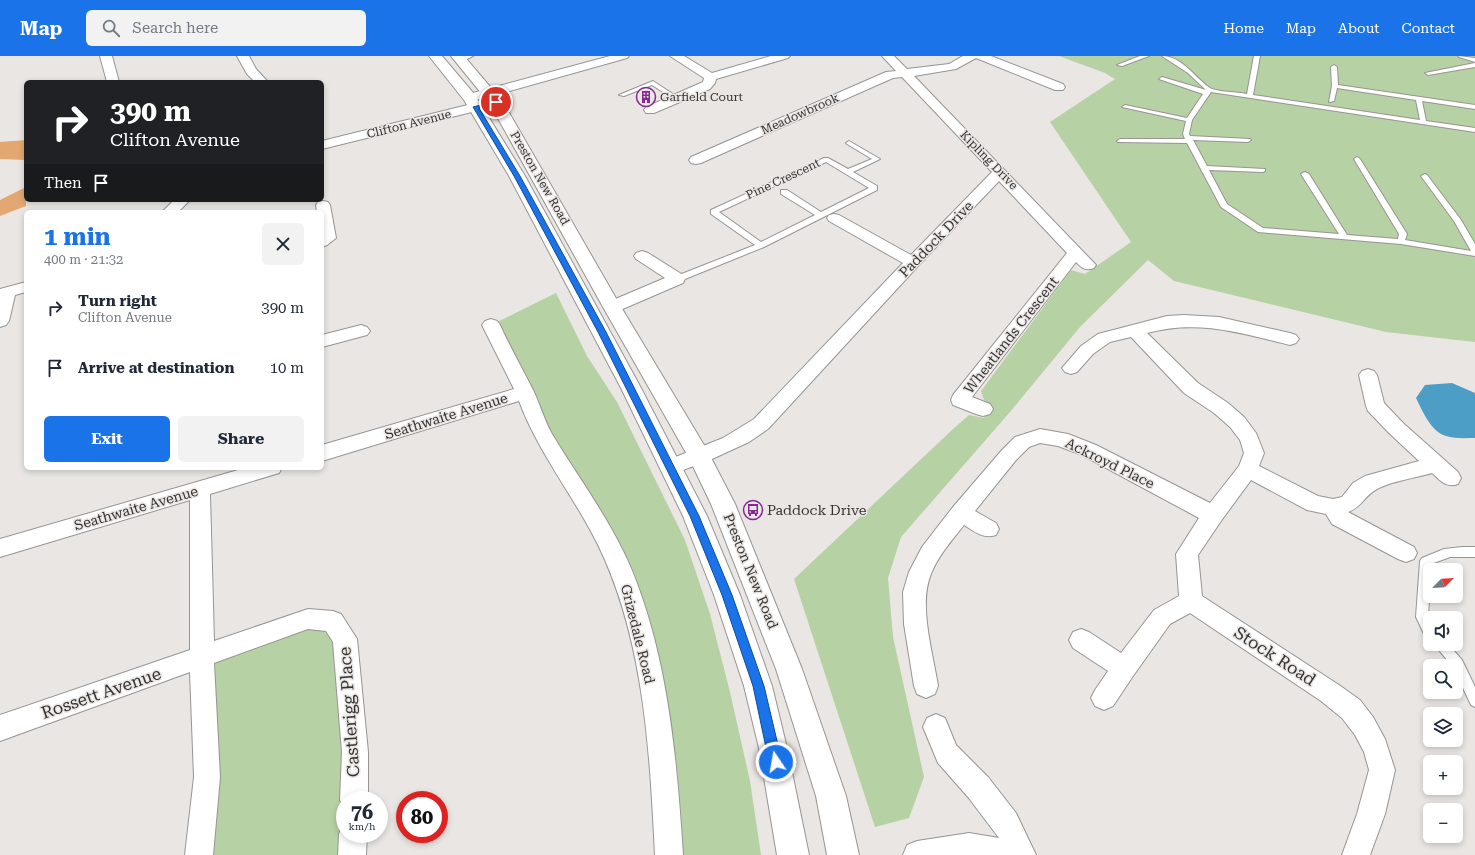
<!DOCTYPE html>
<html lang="en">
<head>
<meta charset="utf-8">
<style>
  :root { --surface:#fff; --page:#f2f2f3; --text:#1f2937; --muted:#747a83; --accent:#1a73e8 }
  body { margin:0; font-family:"Roboto Serif",serif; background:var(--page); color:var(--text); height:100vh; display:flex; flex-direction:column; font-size:15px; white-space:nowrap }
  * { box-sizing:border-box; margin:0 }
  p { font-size:13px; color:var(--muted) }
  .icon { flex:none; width:22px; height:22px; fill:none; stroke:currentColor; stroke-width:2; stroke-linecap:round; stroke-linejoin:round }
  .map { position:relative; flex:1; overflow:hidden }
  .side { position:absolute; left:24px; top:154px; width:300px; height:260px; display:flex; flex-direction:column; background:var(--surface); border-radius:6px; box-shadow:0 2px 6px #0003 }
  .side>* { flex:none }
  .hud { position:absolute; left:24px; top:24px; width:300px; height:122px; border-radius:6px; box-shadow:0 2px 6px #0003; background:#202124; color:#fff; overflow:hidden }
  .needle { width:26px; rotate:66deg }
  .fabs { position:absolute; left:1423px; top:507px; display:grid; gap:8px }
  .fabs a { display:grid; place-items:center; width:40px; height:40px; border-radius:6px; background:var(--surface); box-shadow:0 2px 6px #0003; font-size:20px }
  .speed { position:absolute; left:336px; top:735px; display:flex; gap:8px; font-size:20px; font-weight:700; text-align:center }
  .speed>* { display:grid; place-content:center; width:52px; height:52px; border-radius:50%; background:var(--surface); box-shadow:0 2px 6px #0003; line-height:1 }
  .speed small { font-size:10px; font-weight:400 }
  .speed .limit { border:6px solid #d22; background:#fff; color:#111 }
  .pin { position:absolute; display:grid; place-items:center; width:34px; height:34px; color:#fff; margin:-17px; border:2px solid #fff; border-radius:50%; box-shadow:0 1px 4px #0007 }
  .me { position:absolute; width:44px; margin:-22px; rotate:348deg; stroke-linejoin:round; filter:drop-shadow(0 0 3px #0008) }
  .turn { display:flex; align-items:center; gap:14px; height:84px; padding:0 20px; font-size:18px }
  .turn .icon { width:52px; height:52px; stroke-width:2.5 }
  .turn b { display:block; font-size:28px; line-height:34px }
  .then { display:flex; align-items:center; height:38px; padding:0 20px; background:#0003; gap:8px; font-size:15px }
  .round { display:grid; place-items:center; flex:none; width:42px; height:42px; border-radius:6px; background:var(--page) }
  .summary { display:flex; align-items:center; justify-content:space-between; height:68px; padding:0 20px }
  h1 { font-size:24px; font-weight:700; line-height:30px; color:var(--accent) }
  .primary-button { display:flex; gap:8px; margin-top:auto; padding:8px 20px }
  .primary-button a { flex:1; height:46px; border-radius:6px; background:var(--accent); color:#fff; font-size:16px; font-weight:700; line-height:46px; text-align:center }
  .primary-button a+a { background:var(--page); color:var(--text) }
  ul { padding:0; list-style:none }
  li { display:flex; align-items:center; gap:12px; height:60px; padding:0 20px }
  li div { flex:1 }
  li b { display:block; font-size:15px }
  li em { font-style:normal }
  header { display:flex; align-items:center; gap:24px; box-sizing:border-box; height:56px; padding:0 20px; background:var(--accent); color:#fff }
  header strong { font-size:19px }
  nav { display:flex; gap:22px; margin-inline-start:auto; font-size:14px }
  .search { width:280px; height:36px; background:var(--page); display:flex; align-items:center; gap:10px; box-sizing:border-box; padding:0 14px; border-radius:6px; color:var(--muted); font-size:15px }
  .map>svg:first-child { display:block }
  .green { fill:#b6d1a4 }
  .water { fill:#4d9ec7 }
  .building { fill:#e3a871 }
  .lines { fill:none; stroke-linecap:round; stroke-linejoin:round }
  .service-casing { stroke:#979492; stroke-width:2 }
  .minor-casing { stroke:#979492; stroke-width:2 }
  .trunk-casing { stroke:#979492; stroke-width:2 }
  .service { fill:#fff; fill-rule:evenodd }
  .minor { fill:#fff; fill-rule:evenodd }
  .trunk { fill:#fff; fill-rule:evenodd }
  .route { fill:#1a73e8; stroke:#114b97 }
  .labels { text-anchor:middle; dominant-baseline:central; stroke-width:3; stroke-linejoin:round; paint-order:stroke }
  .far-poi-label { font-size:12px; fill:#363433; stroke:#e9e6e3; text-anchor:start }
  .far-street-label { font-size:12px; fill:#363433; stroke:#e9e6e3 }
  .street-label { font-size:14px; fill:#363433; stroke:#e9e6e3 }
  .poi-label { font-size:14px; fill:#363433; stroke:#e9e6e3; text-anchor:start }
  .near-street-label { font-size:17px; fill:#363433; stroke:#e9e6e3 }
</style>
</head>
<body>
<header>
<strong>Map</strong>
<div class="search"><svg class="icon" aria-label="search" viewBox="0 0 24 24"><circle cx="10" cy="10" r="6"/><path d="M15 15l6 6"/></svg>Search here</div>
<nav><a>Home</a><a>Map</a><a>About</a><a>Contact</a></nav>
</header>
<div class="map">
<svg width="1475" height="799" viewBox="0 0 1475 799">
  <rect width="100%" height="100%" fill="#e9e6e3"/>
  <g class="green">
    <polygon points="1059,0 1475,0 1475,286 1386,276 1174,225 1148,204 1080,271 1010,356 901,481 888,522 893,581 924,721 909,762 875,771 794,523 952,374 969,359 984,362 992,351 984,344 981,335 1071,214 1085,218 1131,186 1050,66 1115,23 1105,17"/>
    <polygon points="556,237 587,300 617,346 685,484 710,558 730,636 750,725 761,799 669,799 624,523 491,269"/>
    <polygon points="308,563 345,583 345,778 352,799 199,799 202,601"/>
  </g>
  <path class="water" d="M1452,327L1475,337V382C1466,382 1455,383 1446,380C1431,376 1422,354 1416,342L1425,329Z"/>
  <g class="building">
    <polygon points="26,84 26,104 0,103 0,86"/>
    <polygon points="26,131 26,150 0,160 0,144"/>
  </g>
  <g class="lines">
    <g class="service-casing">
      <g id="service">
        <polygon points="465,0 473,0 463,5 459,5 459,3"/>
        <polygon points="1140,0 1149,0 1122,10 1117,9"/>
        <path d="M1162,0C1182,0 1195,22 1210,32C1217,36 1238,36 1247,38L1254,0H1260L1253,39L1420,64L1416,44L1337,32L1334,45L1329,46L1332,30L1331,11L1334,9L1337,11L1338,29L1475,49V53L1422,45L1426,65L1475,72V76L1211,36L1192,64L1189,78L1190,80L1250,83L1251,84L1248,86L1193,84L1207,110L1265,113V115L1263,116L1209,114L1227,148L1263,172L1339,178L1301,118L1305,116L1309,118L1347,179L1398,183L1399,178L1354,103L1357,101L1360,103L1407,178L1405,184L1471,195L1454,165L1421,120L1425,118L1427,119L1461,164L1475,188V200L1401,188L1258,176L1221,151L1187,87L1118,86L1117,85L1120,83H1185L1183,78L1186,65L1122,51L1125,49L1187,62L1203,38L1159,23L1162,21L1206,34L1188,17Z"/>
        <polygon points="1458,0 1475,2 1475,6 1459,1"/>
        <polygon points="1475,7 1475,11 1428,19 1425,17"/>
        <polygon points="653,25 679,42 679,44 675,44 652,29 624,40 619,39"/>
        <path d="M849,85L880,103L853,116L877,130V134L764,191L680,225H674V221L755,189L711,158V154L824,102H828L848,113L872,103L847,88L846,87ZM826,106L869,132L821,156L787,134H781V138L815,159L761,186L719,156Z"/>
        <polygon points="1462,491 1475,491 1475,501 1450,501 1431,508 1428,561 1430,565 1430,583 1426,582 1416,561 1420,505 1422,502 1444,493"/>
        <polygon points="1434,588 1448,588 1462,604 1475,631 1475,651 1471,649 1456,617 1456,610 1452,610"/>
      </g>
    </g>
    <g class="minor-casing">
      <g id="minor">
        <polygon points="100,0 112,0 119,26 107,26"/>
        <polygon points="237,0 249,0 256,13 268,26 255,26 247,18"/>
        <polygon points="610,0 629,0 627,2 481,43 473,43 471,40 473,37"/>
        <polygon points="670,0 684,0 712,17 771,0 790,0 788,2 716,23 715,27 710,33 654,57 646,57 644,54 646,51 703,26 704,22"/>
        <path d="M882,0H894L907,13L949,8L963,0H991L1063,28L1065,31L1063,34H1055L976,2L956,13L914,20L1096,209L1094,212C1085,215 1082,212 1076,206L972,341L990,348L993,353L990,358L983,360L976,358L953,349L951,344L953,339L1067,197L999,125L919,209L768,373L749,386L712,403L670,419L663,416L660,411L663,406L723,382L754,363L903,207L829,165L827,162L829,159L834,158L839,159L911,199L992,116L902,21L893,22L701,107L696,108L691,107L689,104L691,101L886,16L896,15Z"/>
        <polygon points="496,42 500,43 502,46 500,49 322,93 322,85"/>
        <polygon points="174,144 190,144 178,156 162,156"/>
        <polygon points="323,145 328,146 330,149 336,182 327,189 322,191 322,156 317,156 316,149 318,146"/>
        <polygon points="642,195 648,197 683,219 685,223 683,227 618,255 612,256 606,255 604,251 606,247 665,222 636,203 634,200 636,197"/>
        <polygon points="26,226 26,236 15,239 9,265 6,269 0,271 0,233"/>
        <path d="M1184,259L1219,261L1290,277L1296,279L1299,283L1296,287L1290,289C1240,277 1199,263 1147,277L1198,327L1228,347L1244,361L1256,377L1264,397L1259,410L1318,440L1333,443L1342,441L1353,427L1365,420L1419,405L1389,377L1368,355L1366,350L1359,319L1362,315L1368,313L1374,315L1377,319L1384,347L1403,367L1458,416L1461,422L1458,428C1446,432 1441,425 1432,417C1415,422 1392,425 1377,433C1365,439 1361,452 1348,456L1414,491L1417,497L1414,503L1406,506L1398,503L1332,468L1326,458L1307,454L1251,424L1221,465L1198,499L1202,540L1339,629L1360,644L1373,661L1385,683L1395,714L1385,758L1370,799H1342L1357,758L1369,714L1364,696L1355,679L1342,662L1321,645L1190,557L1170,568L1133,620L1113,650L1104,654L1095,650L1091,642L1095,634L1108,615L1073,592L1069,584L1073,576L1081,573L1089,576L1121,597L1154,554L1179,540L1176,498L1199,462L1082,399L1058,390L1040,387L1029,391L1016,404L975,455L996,467L999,473L996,479C983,483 975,476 964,469C952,484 938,500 931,518C918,549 933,597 938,630L935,638L926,642L917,638L914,630L904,568L903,536L909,516L922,491L953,451L1002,394L1015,381L1040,373L1068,378L1096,389L1210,447L1239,410L1244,397L1240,384L1230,371L1214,357L1184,337L1131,281L1110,286L1093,298L1077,316L1071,318L1065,316L1062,312L1081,290L1098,278L1167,260Z"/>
        <path d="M491,263L497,265L500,269C510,291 522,312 533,334C540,348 544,364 552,378C581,426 615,470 635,522C669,610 677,706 683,799H655C650,701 645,596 605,504C581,448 540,402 519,345L322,405V389L514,333L482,269L485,265Z"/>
        <polygon points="361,269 367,271 370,275 367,279 322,291 322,279"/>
        <polygon points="245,412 282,412 279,417 210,438 214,585 308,553 333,555 341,558 357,583 368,696 368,744 345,744 345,754 340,744 342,696 333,586 326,575 308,573 214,607 220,721 213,799 185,799 194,721 190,616 0,685 0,659 190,594 190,444 0,501 0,483"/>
        <polygon points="936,658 945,662 956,689 988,721 1016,757 1036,799 903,799 907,789 917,785 969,777 999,782 968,741 938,707 923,671 927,662"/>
        <polygon points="345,767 345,778 367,778 366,799 338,799 339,778 343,768"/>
      </g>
    </g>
    <g class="trunk-casing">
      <g id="trunk">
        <polygon points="429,0 442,0 475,39 525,120 641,332 707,460 740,539 772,630 787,692 809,799 777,799 759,692 744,630 714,539 683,460 621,332 509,120 464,44"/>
        <polygon points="451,0 464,0 503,46 621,251 707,394 735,448 802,613 846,740 859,799 827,799 816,740 776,613 711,448 689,402 603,251 490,48"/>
      </g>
    </g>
    <use href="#service" class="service"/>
    <use href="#minor" class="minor"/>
    <use href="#trunk" class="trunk"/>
  </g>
  <polygon class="route" points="496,45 499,46 498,48 479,52 520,120 606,276 699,460 732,539 764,630 782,706 780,710 776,712 771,710 769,706 753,630 722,539 690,460 598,276 514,120 473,51"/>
  <defs>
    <g id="building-ring" transform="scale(1)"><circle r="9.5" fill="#e9e6e3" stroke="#862893" stroke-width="1.5"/><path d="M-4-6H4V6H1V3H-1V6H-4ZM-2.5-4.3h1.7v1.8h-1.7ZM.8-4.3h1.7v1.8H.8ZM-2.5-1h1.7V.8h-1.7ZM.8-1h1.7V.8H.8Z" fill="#862893"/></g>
    <g id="bus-ring" transform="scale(1)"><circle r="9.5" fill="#e9e6e3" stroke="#862893" stroke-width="1.5"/><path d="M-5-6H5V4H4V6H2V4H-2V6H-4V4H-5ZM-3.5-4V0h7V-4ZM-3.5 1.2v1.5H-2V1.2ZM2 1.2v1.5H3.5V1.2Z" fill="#862893"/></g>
  </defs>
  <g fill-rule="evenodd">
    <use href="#building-ring" x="646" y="41"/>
    <use href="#bus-ring" x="753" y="454"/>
  </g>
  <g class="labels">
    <g class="far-poi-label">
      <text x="660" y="41">Garfield Court</text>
    </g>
    <g class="far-street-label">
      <text transform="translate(800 58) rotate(-24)">Meadowbrook</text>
      <text transform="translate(409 68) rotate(-14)">Clifton Avenue</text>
      <text transform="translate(989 104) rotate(46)">Kipling Drive</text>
      <text transform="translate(540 122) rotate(60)">Preston New Road</text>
      <text transform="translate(783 123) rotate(-25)">Pine Crescent</text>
    </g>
    <g class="street-label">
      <text transform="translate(936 183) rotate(-46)">Paddock Drive</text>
      <text transform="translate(1011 279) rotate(-52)">Wheatlands Crescent</text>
      <text transform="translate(446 360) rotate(-17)">Seathwaite Avenue</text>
      <text transform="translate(1110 407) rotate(26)">Ackroyd Place</text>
      <text transform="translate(136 452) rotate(-16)">Seathwaite Avenue</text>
      <text transform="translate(751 515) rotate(68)">Preston New Road</text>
      <text transform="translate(638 578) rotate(76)">Grizedale Road</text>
    </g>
    <g class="poi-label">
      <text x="767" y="454">Paddock Drive</text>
    </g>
    <g class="near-street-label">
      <text transform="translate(1275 600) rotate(33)">Stock Road</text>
      <text transform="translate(101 637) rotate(-19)">Rossett Avenue</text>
      <text transform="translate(349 656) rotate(-94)">Castlerigg Place</text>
    </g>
  </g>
</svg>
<div class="fabs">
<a><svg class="needle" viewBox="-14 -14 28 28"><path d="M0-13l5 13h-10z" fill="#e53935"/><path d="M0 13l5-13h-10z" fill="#747a83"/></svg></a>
<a><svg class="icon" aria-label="sound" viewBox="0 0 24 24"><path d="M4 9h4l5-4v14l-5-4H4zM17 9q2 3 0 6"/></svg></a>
<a><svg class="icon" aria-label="search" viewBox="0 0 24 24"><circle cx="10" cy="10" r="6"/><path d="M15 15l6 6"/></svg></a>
<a><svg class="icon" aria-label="layers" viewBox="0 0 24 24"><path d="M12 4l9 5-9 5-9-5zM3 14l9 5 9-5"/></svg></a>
<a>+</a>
<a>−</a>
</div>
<div class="speed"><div>76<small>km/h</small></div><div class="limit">80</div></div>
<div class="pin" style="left:496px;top:46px;background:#d93025"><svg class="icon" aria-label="arrive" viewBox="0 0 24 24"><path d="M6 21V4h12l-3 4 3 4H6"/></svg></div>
<svg class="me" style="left:776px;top:706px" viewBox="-20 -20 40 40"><circle r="17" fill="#1a73e8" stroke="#fff" stroke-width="3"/><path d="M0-11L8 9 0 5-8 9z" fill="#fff"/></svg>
<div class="hud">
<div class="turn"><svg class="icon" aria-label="right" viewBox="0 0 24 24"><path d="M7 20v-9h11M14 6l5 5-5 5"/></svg><div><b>390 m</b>Clifton Avenue</div></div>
<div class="then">Then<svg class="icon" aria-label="arrive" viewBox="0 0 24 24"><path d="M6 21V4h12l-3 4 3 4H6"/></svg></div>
</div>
<section class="side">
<div class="summary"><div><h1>1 min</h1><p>400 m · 21:32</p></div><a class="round"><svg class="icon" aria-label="close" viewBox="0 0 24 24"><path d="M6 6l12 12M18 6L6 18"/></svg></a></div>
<ul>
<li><svg class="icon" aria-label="right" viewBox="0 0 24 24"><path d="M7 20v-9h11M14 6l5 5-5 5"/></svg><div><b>Turn right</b><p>Clifton Avenue</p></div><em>390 m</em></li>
<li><svg class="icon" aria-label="arrive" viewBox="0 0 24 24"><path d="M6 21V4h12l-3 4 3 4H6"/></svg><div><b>Arrive at destination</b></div><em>10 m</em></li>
</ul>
<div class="primary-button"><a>Exit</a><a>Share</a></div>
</section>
</div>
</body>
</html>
